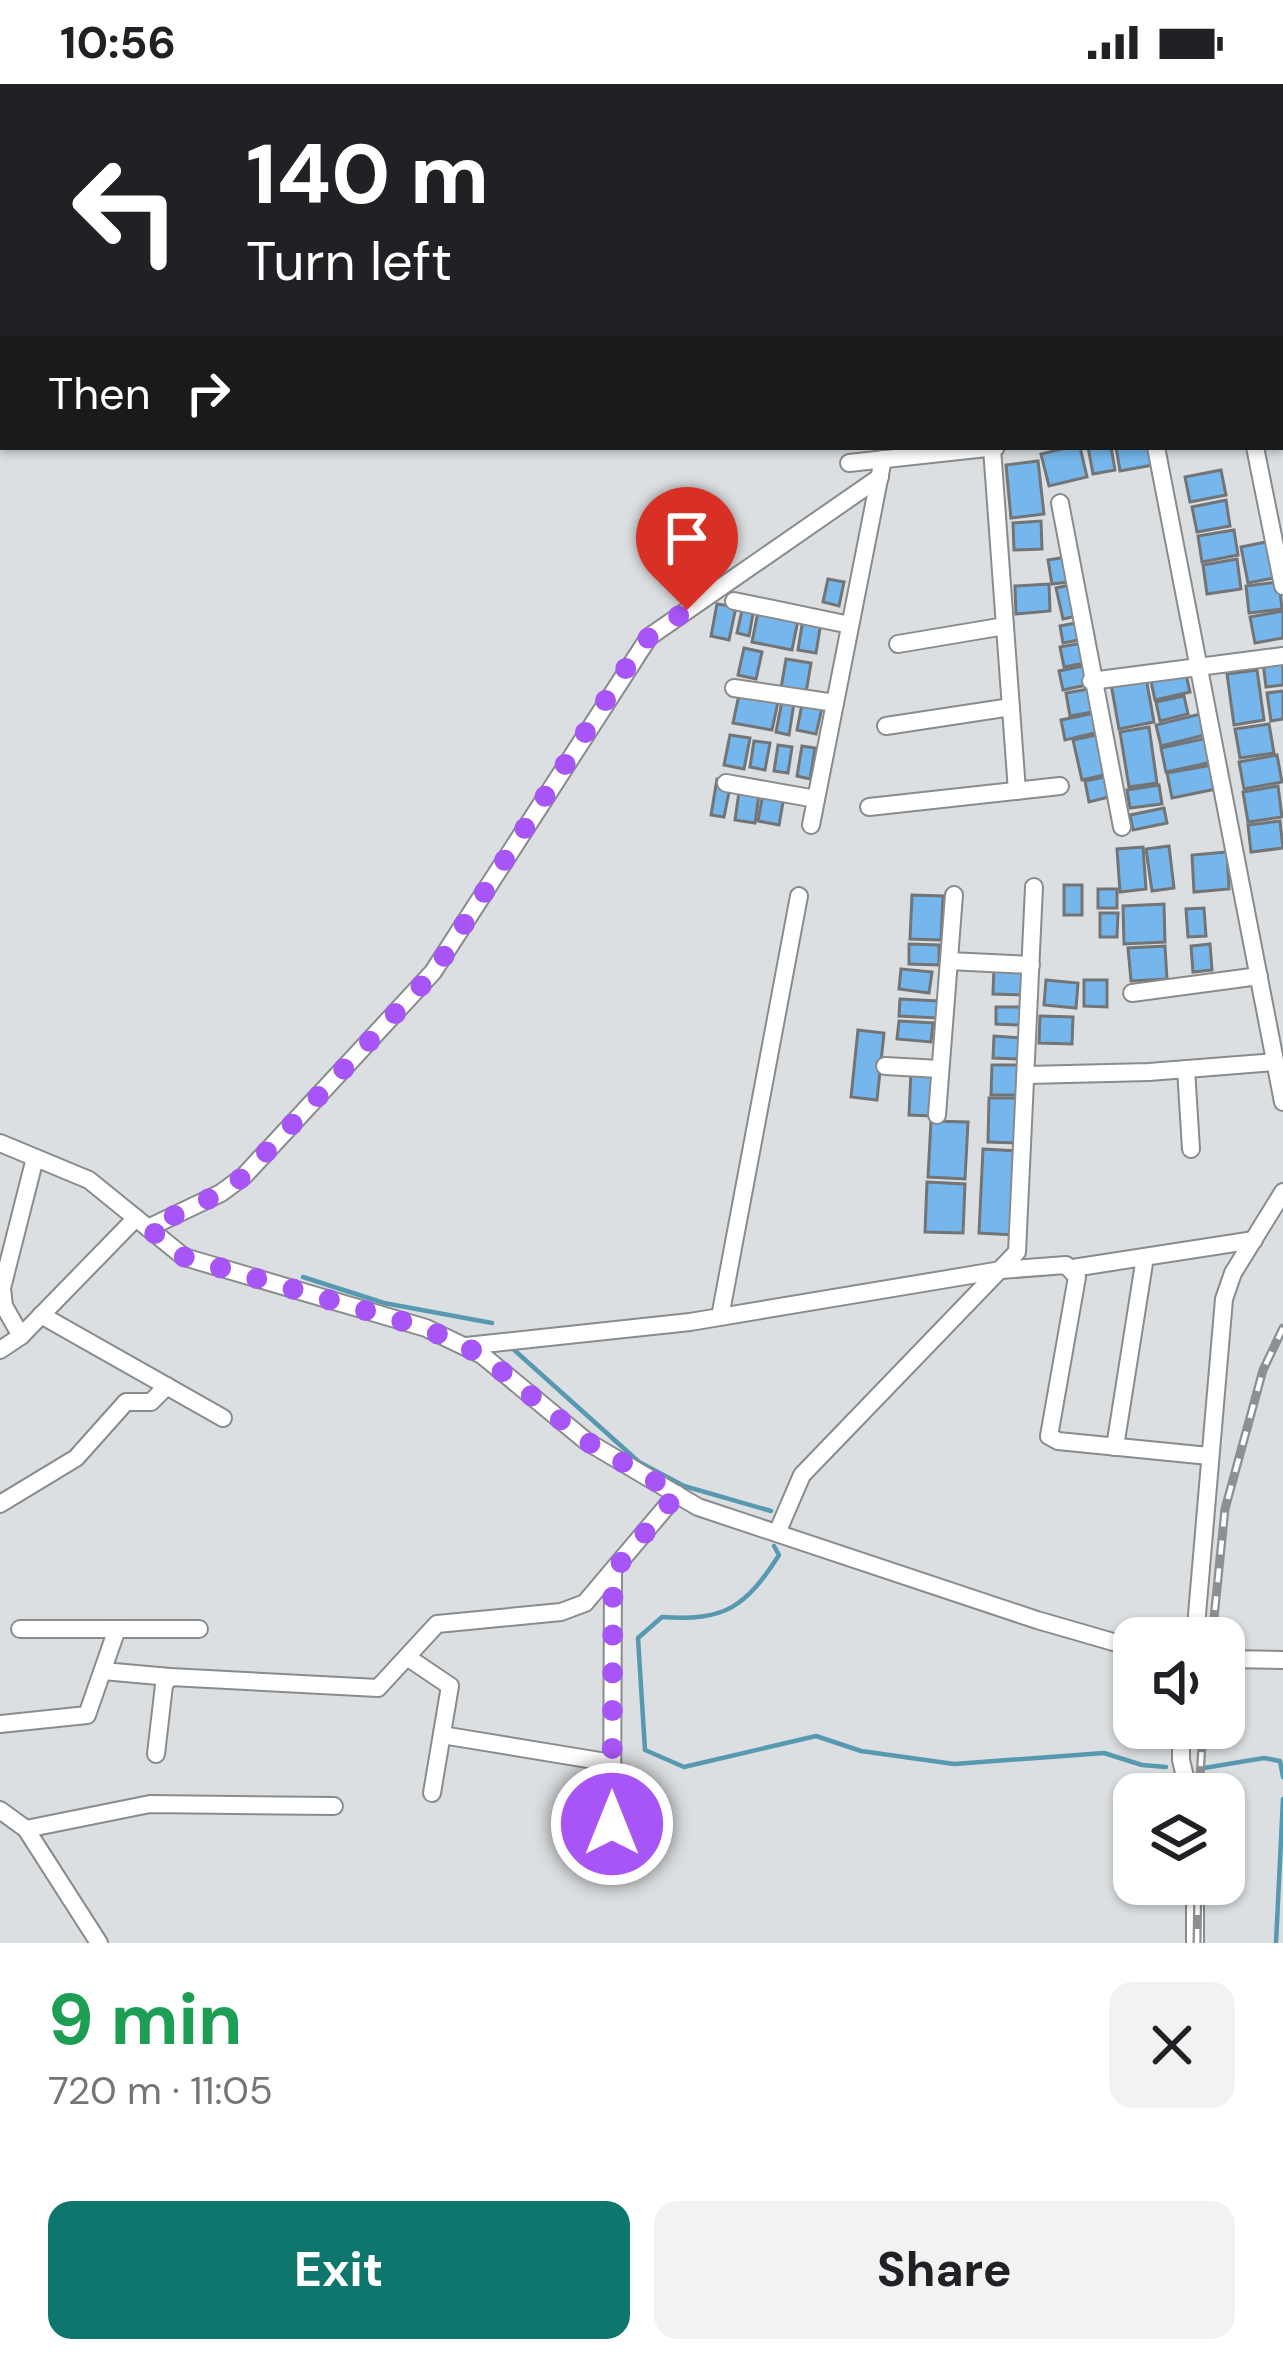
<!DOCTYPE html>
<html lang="en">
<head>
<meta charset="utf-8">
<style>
  :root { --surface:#fff; --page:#f2f2f2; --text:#202124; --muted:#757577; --accent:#0f766e }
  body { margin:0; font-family:"DM Sans",sans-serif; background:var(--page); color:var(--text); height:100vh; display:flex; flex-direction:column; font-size:45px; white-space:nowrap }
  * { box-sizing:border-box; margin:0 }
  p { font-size:39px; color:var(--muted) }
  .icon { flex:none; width:66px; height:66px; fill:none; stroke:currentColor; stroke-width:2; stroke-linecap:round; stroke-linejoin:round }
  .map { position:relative; height:1859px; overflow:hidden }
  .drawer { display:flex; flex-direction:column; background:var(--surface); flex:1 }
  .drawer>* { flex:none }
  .top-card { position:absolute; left:0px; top:0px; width:1284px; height:366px; box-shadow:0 3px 9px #0004; background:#202124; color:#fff; overflow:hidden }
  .fabs { position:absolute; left:1113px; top:1533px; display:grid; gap:24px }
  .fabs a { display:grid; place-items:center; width:132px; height:132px; border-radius:24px; background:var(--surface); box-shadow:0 3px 9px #0004; font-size:60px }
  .pin { position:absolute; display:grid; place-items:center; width:102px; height:102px; color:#fff; margin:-123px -51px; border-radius:50% 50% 50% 0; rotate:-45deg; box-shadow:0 0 12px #0007 }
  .pin .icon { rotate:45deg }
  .me { position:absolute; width:132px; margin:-66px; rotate:0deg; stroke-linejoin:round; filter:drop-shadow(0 0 9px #0008) }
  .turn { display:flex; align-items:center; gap:42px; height:252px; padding:0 48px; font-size:54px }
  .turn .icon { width:156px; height:156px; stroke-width:2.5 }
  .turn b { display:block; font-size:84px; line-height:102px }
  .then { display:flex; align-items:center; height:114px; padding:0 48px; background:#0003; gap:24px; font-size:45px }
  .round { display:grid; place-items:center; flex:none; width:126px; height:126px; border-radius:24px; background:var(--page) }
  .overview { display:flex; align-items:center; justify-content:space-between; height:204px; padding:0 48px }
  h1 { font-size:72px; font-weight:700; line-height:90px; color:#1e9e55 }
  .button { display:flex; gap:24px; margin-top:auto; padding:24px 48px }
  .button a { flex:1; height:138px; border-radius:24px; background:var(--accent); color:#fff; font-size:48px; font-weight:700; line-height:138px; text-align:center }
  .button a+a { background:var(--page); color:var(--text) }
  .status { display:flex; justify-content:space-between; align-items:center; height:84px; padding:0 60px; background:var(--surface); direction:ltr }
  .status svg { height:33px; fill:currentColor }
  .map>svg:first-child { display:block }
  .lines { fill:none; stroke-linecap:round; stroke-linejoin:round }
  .stream { stroke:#5699b1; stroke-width:4.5 }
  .building { fill:#75b7ec; stroke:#727476; stroke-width:3 }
  .minor-casing { stroke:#898b8d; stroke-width:20 }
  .major-casing { stroke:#bcbcbd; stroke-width:24 }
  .minor { stroke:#fff; stroke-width:16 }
  .major { stroke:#e7a4ac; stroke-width:21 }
  .rail-casing { stroke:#8d8f91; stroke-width:9 }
  .rail { stroke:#fff; stroke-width:4.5; stroke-dasharray:14; stroke-linecap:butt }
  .route { stroke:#a855f7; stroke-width:21; stroke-dasharray:0 37.8 }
</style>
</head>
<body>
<div class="status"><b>10:56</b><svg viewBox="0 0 49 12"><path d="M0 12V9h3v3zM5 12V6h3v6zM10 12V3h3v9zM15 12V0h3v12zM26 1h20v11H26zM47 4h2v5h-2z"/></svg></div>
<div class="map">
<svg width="1283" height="1859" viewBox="0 0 1283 1859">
  <rect width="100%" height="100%" fill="#dcdfe1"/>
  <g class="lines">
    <g class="stream">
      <polyline points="303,1193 384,1219 492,1239"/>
      <polyline points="512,1264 639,1378 684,1402 771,1427"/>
      <path d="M774,1462L779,1471C745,1524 725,1537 662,1533L638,1554L645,1666L684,1683L816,1652L861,1667L954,1680L1104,1669L1142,1681L1166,1683"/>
      <polyline points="1204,1684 1264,1674 1280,1677 1283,1693"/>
      <polyline points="1276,1859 1283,1715"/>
    </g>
  </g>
  <g class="building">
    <polygon points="1070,363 1080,363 1087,393 1049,402 1041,370"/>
    <polygon points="1088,363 1111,363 1115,386 1093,390"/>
    <polygon points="1116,363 1150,363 1153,381 1120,387"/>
    <polygon points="1038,377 1044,430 1011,434 1006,381"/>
    <polygon points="1221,386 1226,411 1190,418 1185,393"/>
    <polygon points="1226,416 1230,442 1197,448 1192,423"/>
    <polygon points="1041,437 1042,465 1014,466 1013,439"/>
    <polygon points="1234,446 1238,471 1202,478 1198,452"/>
    <polygon points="1271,457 1278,493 1248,499 1241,463"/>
    <polygon points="1072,472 1076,497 1052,500 1048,476"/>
    <polygon points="1237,475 1241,505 1207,510 1203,481"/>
    <polygon points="828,495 844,498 839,522 823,518"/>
    <polygon points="1279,498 1282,525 1249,529 1246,502"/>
    <polygon points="1049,500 1050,527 1016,530 1015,502"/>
    <polygon points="1074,500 1081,531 1063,535 1056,504"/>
    <polygon points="717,520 736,523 729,556 711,552"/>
    <polygon points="743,522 754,524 749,552 737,549"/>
    <polygon points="759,523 799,531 792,566 752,558"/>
    <polygon points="1283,527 1283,554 1255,559 1250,533"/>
    <polygon points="803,535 821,538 816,569 798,566"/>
    <polygon points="1086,537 1089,554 1063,559 1060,542"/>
    <polygon points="1088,558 1091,578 1064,583 1060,563"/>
    <polygon points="744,564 762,568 756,595 738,591"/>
    <polygon points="786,575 811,579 806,609 781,604"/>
    <polygon points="1283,576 1283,601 1266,603 1263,578"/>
    <polygon points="1092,580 1096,599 1063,606 1059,587"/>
    <polygon points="1185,586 1190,608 1155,616 1150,593"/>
    <polygon points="1257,586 1264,636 1234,641 1227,590"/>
    <polygon points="1146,594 1154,638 1119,645 1111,600"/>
    <polygon points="1094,604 1098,627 1070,632 1066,609"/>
    <polygon points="740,606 779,613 772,646 733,639"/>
    <polygon points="1283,607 1283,635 1271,637 1267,609"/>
    <polygon points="1184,612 1188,630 1160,637 1156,618"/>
    <polygon points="782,617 794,619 789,651 776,648"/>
    <polygon points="802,620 822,624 816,650 797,646"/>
    <polygon points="1095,629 1099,648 1065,656 1061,636"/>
    <polygon points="1200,630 1205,651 1161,662 1156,641"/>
    <polygon points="1269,640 1274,669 1240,674 1235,645"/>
    <polygon points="1149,643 1157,699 1129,703 1120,648"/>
    <polygon points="730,651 750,654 744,685 724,681"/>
    <polygon points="1096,651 1104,691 1082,696 1073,656"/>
    <polygon points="1207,654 1212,678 1166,688 1161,664"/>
    <polygon points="754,657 770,659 765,686 750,683"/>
    <polygon points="778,661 792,663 788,689 774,687"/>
    <polygon points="802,662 815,664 810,695 797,692"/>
    <polygon points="1277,671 1282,698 1244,705 1239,678"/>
    <polygon points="1212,681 1216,705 1172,714 1167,689"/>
    <polygon points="1105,693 1109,713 1089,718 1085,697"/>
    <polygon points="717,695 731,698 724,733 711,731"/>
    <polygon points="740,701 760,704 755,739 735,736"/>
    <polygon points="1159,701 1162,720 1130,724 1127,706"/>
    <polygon points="1278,702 1282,733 1248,738 1243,708"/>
    <polygon points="764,704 785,707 779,741 758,737"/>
    <polygon points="1164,724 1167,739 1133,746 1130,731"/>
    <polygon points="1280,737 1283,764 1251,768 1248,741"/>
    <polygon points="1169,762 1174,804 1152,807 1146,765"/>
    <polygon points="1143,763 1146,805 1120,808 1117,765"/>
    <polygon points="1227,768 1229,805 1194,808 1192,771"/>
    <rect x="1064" y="801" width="18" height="30"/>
    <rect x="1098" y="805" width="19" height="19"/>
    <polygon points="912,811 943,812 941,856 910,855"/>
    <polygon points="1164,820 1165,858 1124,860 1123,822"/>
    <polygon points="1204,824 1206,852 1188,853 1186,825"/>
    <polygon points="1100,829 1118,829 1117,853 1100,853"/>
    <polygon points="909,860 939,861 939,881 909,880"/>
    <polygon points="1210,860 1212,886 1193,888 1191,862"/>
    <polygon points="1165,862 1167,895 1131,897 1128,864"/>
    <polygon points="994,882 1026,883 1025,911 993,910"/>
    <polygon points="901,885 932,888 929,909 899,905"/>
    <polygon points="1046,896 1078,899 1076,924 1044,921"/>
    <polygon points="1084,896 1107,896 1107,923 1084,922"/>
    <polygon points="900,915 938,917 937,934 899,932"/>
    <polygon points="996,923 1021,923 1020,941 996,940"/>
    <polygon points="1040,932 1073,933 1072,960 1039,959"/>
    <polygon points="899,937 933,939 931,958 897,955"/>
    <polygon points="858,946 884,949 877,1016 851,1013"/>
    <polygon points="994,952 1021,954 1020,975 993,974"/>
    <polygon points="992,981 1021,981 1020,1011 991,1011"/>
    <polygon points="911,987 935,987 933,1032 909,1031"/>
    <polygon points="989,1014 1020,1014 1019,1059 988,1058"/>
    <polygon points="931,1037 968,1038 965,1095 928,1093"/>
    <polygon points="983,1065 1018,1067 1014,1151 979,1149"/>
    <polygon points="927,1098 965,1100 963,1149 925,1148"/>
  </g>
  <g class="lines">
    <g class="minor-casing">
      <g id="minor">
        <polyline points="614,0 614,3"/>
        <polyline points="1275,3 1277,0"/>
        <polyline points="1281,296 1283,296"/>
        <polyline points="1156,363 1283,1018"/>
        <polyline points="1255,363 1283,502"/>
        <polyline points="992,364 1017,707"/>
        <polyline points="849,379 996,363"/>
        <polyline points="1060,419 1122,743"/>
        <polyline points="734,517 850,541"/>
        <polyline points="898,560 1005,542"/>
        <polyline points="1091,597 1283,572"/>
        <polyline points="734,604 835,619"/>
        <polyline points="886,642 1011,623"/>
        <polyline points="726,699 816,715"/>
        <polyline points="869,723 1060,702"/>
        <polyline points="811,741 883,375"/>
        <polyline points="949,877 1031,881"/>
        <polyline points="1132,909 1259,892"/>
        <polyline points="885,982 940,985"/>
        <polyline points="1186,985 1191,1065"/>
        <polyline points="1027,991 1149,988 1275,978"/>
        <polyline points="937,1031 954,811"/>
        <polyline points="0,1059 89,1096 184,1173 426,1244 482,1271 586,1357 698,1423 1037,1536 1134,1564"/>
        <polyline points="148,1144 221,1109 244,1092 433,888 649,553 880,393"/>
        <polyline points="1073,1184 1254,1156"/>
        <polyline points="41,1231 223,1334"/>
        <polyline points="720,1233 799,812"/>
        <polyline points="21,1252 4,1222 2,1204 35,1074"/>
        <polyline points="466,1262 690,1238 1001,1186 1066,1181 1077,1193 1049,1352 1058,1357 1209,1372"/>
        <polyline points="0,1266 21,1252 136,1134"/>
        <polyline points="1115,1363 1145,1173"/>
        <polyline points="0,1420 76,1374 126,1318 151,1318 167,1302"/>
        <polyline points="777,1449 802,1391 1017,1168 1034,803"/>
        <polyline points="20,1545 199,1545"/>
        <polyline points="1195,1554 1224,1215 1233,1189 1283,1108"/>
        <polyline points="407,1573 450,1602 432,1709"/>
        <polyline points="1224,1575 1283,1576"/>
        <polyline points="103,1587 170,1593"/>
        <polyline points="0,1640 87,1631 117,1545"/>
        <polyline points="1181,1644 1181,1676 1189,1710"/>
        <polyline points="442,1651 612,1679"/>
        <polyline points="156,1670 164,1601 170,1593 378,1604 437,1540 561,1528 585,1519 677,1410"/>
        <polyline points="0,1726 26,1745 99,1859"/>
        <polyline points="612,1740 613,1488"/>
        <polyline points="26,1745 150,1720 334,1722"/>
        <polyline points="1195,1859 1195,1800"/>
      </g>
    </g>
    <g class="major-casing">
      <g id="major">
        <polyline points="121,3 123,0"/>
        <polyline points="143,3 146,0"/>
        <polyline points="0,161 3,157"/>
        <polyline points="0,195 3,191"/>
      </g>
    </g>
    <use href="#minor" class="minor"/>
    <use href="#major" class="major"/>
    <g class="rail-casing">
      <g id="rail">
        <polyline points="1212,1554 1225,1425 1263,1286 1283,1244"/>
        <polyline points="1199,1710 1203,1644"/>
        <polyline points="1197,1859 1198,1800"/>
      </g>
    </g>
    <use href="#rail" class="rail"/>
  </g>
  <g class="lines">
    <polyline class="route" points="612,1740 613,1488 677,1410 586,1357 482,1271 425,1244 184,1173 148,1144 221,1109 244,1092 434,888 633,573 649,553 687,526"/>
  </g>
</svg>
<div class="fabs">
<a><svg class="icon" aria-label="sound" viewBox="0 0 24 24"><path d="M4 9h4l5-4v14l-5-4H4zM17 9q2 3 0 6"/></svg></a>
<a><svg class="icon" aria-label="layers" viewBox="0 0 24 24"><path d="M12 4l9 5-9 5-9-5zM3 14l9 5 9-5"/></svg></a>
</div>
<div class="pin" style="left:687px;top:526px;background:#d93025"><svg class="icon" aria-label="arrive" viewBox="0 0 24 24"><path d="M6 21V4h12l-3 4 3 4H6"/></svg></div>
<svg class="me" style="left:612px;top:1740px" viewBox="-20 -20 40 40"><circle r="17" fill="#a855f7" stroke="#fff" stroke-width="3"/><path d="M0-11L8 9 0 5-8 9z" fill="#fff"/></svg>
<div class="top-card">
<div class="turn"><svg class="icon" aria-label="left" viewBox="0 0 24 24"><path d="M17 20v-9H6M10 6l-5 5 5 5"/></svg><div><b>140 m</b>Turn left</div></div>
<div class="then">Then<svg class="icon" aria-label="right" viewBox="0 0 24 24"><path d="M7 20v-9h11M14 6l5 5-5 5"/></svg></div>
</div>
</div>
<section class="drawer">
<div class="overview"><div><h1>9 min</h1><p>720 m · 11:05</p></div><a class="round"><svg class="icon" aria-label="close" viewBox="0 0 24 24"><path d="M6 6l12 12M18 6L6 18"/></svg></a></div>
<div class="button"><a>Exit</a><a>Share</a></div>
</section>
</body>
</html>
